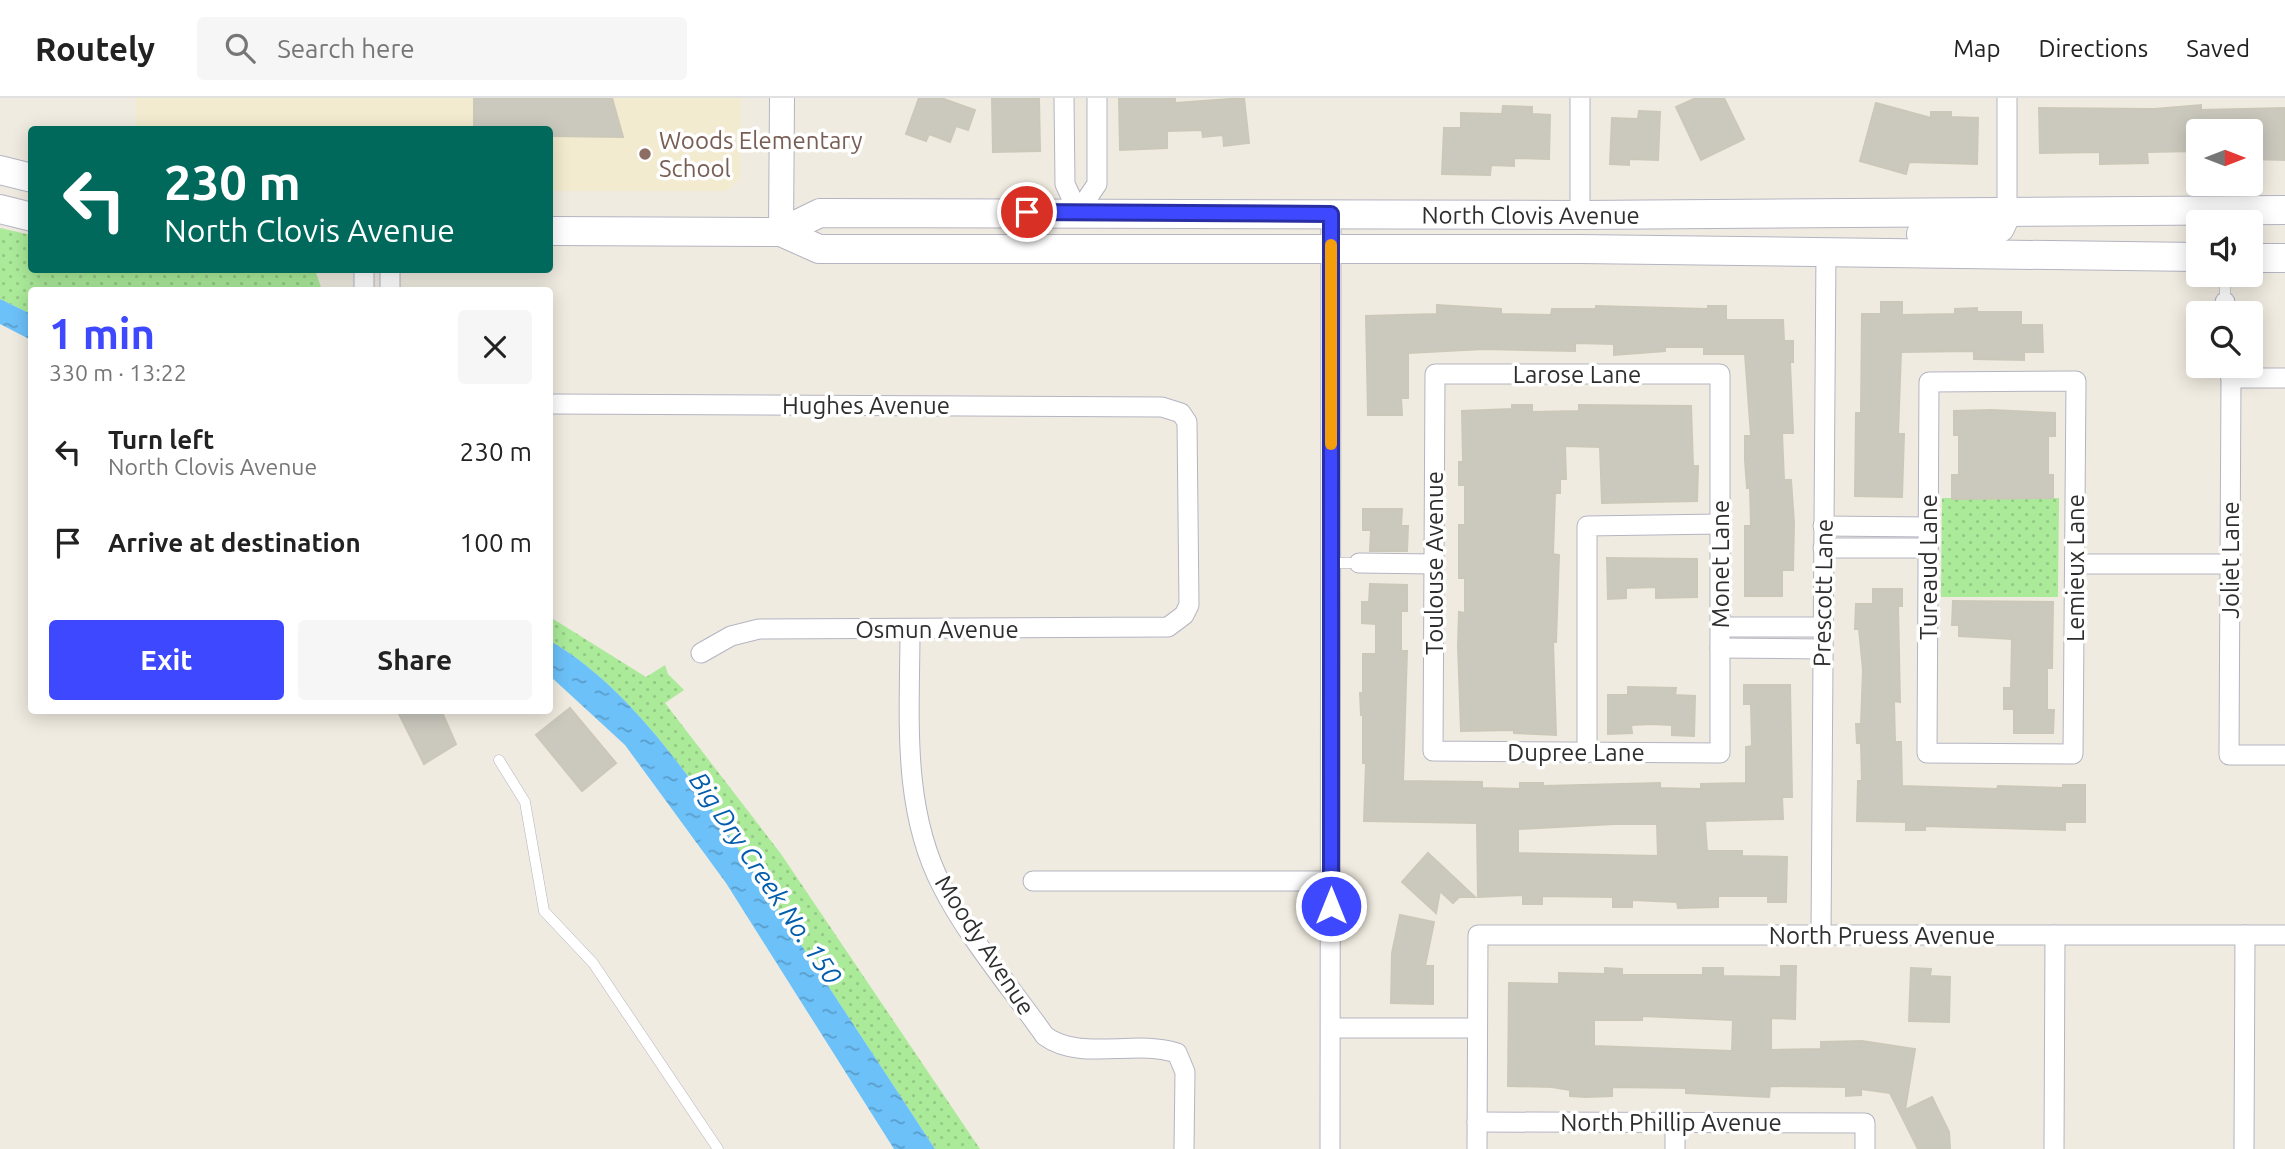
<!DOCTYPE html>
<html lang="en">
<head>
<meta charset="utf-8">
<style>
  :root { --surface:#fff; --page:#f6f6f6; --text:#222; --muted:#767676; --line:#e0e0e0; --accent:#3e49ff }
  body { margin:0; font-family:Ubuntu,sans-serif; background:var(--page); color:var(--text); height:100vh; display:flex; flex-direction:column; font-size:26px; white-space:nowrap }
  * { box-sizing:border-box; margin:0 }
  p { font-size:23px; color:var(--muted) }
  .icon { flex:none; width:38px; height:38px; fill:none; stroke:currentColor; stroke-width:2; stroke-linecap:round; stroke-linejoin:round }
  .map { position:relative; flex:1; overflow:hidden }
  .sheet { position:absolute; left:28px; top:189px; width:525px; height:427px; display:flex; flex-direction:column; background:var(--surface); border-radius:7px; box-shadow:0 4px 18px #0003 }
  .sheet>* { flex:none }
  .hud { position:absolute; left:28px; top:28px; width:525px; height:147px; border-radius:7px; box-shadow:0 4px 18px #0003; background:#00695c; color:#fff; overflow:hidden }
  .needle { width:46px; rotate:90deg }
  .tools { position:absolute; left:2186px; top:21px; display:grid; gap:14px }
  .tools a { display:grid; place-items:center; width:77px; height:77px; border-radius:7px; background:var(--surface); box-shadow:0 4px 18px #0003; font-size:35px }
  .pin { position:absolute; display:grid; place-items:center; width:60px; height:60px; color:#fff; margin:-30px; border:4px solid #fff; border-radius:50%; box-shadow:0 2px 7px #0007 }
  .me { position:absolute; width:77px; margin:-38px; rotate:0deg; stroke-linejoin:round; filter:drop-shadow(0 0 5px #0008) }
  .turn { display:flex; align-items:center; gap:24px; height:147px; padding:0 21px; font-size:32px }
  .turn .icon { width:91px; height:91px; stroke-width:2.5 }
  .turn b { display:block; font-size:49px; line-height:60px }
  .round { display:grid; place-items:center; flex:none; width:74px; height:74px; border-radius:7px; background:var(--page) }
  .head { display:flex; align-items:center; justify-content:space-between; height:119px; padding:0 21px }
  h1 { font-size:42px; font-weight:700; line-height:52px; color:var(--accent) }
  .action { display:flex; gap:14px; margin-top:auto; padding:14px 21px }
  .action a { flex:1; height:80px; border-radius:7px; background:var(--accent); color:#fff; font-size:28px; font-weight:700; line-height:80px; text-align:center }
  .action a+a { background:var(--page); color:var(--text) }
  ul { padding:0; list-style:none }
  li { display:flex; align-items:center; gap:21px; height:91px; padding:0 21px }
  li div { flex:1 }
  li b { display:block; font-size:26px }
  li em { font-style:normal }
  header { display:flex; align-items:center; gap:42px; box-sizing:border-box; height:98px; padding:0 35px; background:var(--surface); border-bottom:2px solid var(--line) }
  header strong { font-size:33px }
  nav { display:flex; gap:38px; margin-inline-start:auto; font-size:24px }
  .search { width:490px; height:63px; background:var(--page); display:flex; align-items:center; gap:18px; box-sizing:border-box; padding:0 24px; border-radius:7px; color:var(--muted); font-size:26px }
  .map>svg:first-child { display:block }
  .education { fill:#f2ebcf }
  .park { fill:url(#park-dots) }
  .water { fill:url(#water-ripples) }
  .building { fill:#cbc9be; stroke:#ccc8b9; stroke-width:2; fill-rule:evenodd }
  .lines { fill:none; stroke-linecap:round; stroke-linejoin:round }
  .service-casing { stroke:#b4b4c2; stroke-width:11 }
  .minor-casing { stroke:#b4b4c2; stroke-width:21 }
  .tertiary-casing { stroke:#b4b4c2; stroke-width:26 }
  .secondary-casing { stroke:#b4b4c2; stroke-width:30 }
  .service { stroke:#fff; stroke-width:10 }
  .minor { stroke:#fff; stroke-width:19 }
  .tertiary { stroke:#fff; stroke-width:24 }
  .secondary { stroke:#fff; stroke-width:28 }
  .route-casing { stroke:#282fa6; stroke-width:18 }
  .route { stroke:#3e49ff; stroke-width:12 }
  .slow { stroke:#f59e0b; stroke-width:12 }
  .education-dot { fill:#8d6e63; stroke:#fff; stroke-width:2.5 }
  .labels { text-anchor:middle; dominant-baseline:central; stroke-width:7; stroke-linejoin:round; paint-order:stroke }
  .education-label { font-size:24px; fill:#785e54; stroke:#fff; text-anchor:start }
  .street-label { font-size:24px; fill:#2e2e2e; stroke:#fff }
  .water-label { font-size:26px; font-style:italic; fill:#035dad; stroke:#fff }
</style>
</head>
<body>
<header>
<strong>Routely</strong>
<div class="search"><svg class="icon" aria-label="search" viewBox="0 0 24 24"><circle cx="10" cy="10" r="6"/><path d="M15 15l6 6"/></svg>Search here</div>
<nav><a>Map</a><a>Directions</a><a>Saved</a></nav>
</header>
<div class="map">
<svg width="2285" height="1051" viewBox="0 0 2285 1051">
  <defs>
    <pattern id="park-dots" width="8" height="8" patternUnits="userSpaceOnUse" patternTransform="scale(1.75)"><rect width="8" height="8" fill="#aaea99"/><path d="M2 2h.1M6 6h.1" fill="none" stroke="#93c984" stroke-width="1.8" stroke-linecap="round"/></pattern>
    <pattern id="water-ripples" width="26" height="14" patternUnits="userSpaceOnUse" patternTransform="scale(1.75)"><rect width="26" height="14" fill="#6cc1f9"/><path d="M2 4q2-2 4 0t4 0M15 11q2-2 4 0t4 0" fill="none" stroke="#599dca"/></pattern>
  </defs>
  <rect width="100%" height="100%" fill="#f0ebe0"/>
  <polygon class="education" points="136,0 741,0 740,80 727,93 550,93 550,32 136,32"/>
  <g class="park">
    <polygon points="0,130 31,137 32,172 315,172 322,192 32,192 31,216 0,201"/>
    <polygon points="1942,400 2059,400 2058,499 1941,499"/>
    <path d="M550,519L646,579L665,567L668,576L684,592L665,605L781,756L980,1051H935C884,973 832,894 781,816C720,724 645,597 550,543Z"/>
  </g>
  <g class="water">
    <polygon points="0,201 31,216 31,242 0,226"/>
    <path d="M550,543C645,597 720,724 781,816C832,894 884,973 935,1051H894L726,785L625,647L550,578Z"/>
  </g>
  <g class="building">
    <polygon points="474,0 612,0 623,39 550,38 550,32 474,32"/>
    <polygon points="919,0 941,0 975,12 968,32 956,28 950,44 929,36 926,43 906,36"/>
    <polygon points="992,0 1039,0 1040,53 993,54"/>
    <polygon points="1119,0 1175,0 1175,5 1244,0 1249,45 1224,48 1223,37 1203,39 1202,32 1167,33 1167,50 1120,52"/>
    <polygon points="1696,0 1724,0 1744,41 1701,62 1676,9"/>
    <polygon points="1876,5 1931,20 1931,14 1951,14 1951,19 1978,20 1977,66 1909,64 1906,76 1860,63"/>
    <polygon points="2201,7 2201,12 2285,10 2285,62 2250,61 2250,33 2198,33 2198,53 2147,54 2148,65 2100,66 2100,54 2040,55 2039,10 2154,11"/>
    <polygon points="1503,8 1532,9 1532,16 1550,17 1549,61 1514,60 1514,68 1491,67 1490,77 1442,76 1444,30 1461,30 1461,15 1502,16"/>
    <polygon points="1639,13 1660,14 1658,62 1629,61 1629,67 1610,66 1612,20 1638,21"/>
    <polygon points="1881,204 1902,204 1902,217 1955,216 1955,211 1977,210 1977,214 2021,214 2021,227 2042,227 2043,254 2024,254 2024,262 1974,261 1974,253 1901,254 1898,336 1904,336 1902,399 1855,398 1856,315 1861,315 1862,216 1881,216"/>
    <polygon points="1437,207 1501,211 1501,216 1551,217 1552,211 1596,211 1596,208 1708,211 1708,208 1726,208 1726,222 1783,222 1784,243 1793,243 1793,264 1790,264 1793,335 1782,335 1784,382 1791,382 1794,425 1793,472 1782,472 1782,498 1745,498 1745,428 1751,428 1750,390 1747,390 1745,362 1745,338 1751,338 1745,256 1704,256 1704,249 1665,249 1665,253 1614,257 1614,246 1575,245 1575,253 1484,251 1408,255 1408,300 1401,300 1402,317 1368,317 1366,218 1437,216"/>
    <polygon points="1512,307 1532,307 1532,314 1579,313 1579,307 1691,308 1693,368 1698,368 1697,403 1602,405 1600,349 1565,348 1566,381 1560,381 1560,395 1555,395 1553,456 1559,457 1556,544 1553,544 1556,637 1514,635 1514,632 1461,633 1458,548 1459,514 1465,515 1465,480 1459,480 1459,427 1465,427 1465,387 1459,387 1459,364 1463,364 1462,313 1512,311"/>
    <polygon points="1991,312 2055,315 2055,338 2048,338 2048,377 2053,377 2053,400 1952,401 1952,377 1959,377 1959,337 1954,337 1954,313"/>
    <polygon points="1363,411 1402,411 1401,428 1408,428 1407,453 1370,453 1371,432 1363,432"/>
    <polygon points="1607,460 1697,461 1697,499 1656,500 1656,489 1626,490 1626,500 1608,501"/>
    <path d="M1370,486L1407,487V513H1401V553H1407L1403,683L1482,684V690L1520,691V685H1543V688L1660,685V690L1701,691V686L1746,685V649L1752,648L1751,606H1744V587H1790L1792,699H1782L1783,721L1705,723L1707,753H1742V758L1787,759L1786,804H1768V798H1718V809L1678,810L1677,804L1632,802V809H1613V799L1542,798V806H1523V797L1478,799L1477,725L1364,723L1366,665H1363V617H1361L1360,595H1363V556H1376V526L1362,525V504H1369ZM1615,726H1657L1658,758L1518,755V731Z"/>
    <polygon points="1873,491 1902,491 1902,508 1898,508 1900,604 1894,603 1895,644 1901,644 1902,688 1997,691 1998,688 2063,690 2063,687 2085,687 2085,724 2065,724 2065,732 1925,728 1925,732 1906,732 1906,724 1857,723 1858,683 1862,683 1861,645 1857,645 1856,626 1861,626 1863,572 1859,531 1855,531 1856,506 1873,506"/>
    <polygon points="1953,503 2053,504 2052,570 2047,570 2047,612 2054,612 2053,635 2014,635 2014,611 2004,611 2004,590 2011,590 2012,541 1959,538 1959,527 1952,527"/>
    <polygon points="1628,589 1676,590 1675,597 1695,598 1694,638 1672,637 1672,627 1652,626 1631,627 1632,635 1608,636 1608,597 1628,597"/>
    <polygon points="570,610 616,665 582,693 536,637"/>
    <polygon points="397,612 441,612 456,646 424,666"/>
    <polygon points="1428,755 1475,799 1459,799 1453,805 1440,793 1436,815 1402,784"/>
    <polygon points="1400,817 1434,824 1425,868 1433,868 1433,906 1391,905 1392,855"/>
    <path d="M1781,868H1796L1795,921L1771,920V952L1821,951V944L1862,943L1915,951L1905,1012L1932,999L1949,1034L1950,1051H1918L1890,995L1861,991V997L1846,998V989L1770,988L1769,999L1686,995V990L1612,989V998L1586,999L1570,998V992L1552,989L1508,988L1509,885L1559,886V875L1605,876V870L1622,871V877H1703V870H1723V878L1781,879ZM1642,918L1733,922L1732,953L1594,948V922H1642Z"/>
    <polygon points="1911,870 1931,871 1930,878 1950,879 1949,924 1909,923"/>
  </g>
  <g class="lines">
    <g class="service-casing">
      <g id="service">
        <polyline points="2225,177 2225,204"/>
        <polyline points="1331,465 1359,465"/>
        <polyline points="499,662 525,704 544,813 593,865 718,1051"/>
      </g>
    </g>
    <g class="minor-casing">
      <g id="minor">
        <polyline points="1064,0 1065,86 1078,114 1097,86 1097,0"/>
        <polyline points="2007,115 2007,0"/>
        <polyline points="1580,117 1580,0"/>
        <polyline points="364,172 364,192"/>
        <polyline points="390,192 390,172"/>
        <polyline points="2225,204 2225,215"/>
        <polyline points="2227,268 2231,280 2229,657 2285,657"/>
        <polygon points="1435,276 1720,276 1720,655 1433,653"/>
        <polyline points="2231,280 2285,280"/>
        <polygon points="2076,283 2073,656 1927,655 1929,284"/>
        <polyline points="550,306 1162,309 1181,315 1187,324 1189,507 1184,517 1168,529 759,531 731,538 701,555"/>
        <polyline points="1823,428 1928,429"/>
        <polyline points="1823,450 1928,450"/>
        <polyline points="1359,465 1434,466"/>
        <polyline points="2075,466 2230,466"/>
        <polyline points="1720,529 1822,529"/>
        <path d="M910,531C910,617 901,709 942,788C967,838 1012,891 1045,938C1081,964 1135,941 1177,955L1185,974L1184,1051"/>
        <polyline points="1720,550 1822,551"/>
        <polyline points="1587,654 1587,428 1720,426"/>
        <polyline points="1033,783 1331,783"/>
        <polyline points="1821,837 1826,153"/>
        <polyline points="1331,930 1477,930"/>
        <polyline points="1477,1024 1865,1025 1865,1051"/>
        <polyline points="1330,1051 1331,116"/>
        <polyline points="1477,1051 1478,837 2285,837"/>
        <polyline points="1675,1051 1675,1025"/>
        <polyline points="2054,1051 2055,837"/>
        <polyline points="2244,1051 2245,837"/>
      </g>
    </g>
    <g class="tertiary-casing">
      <polyline id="tertiary" points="781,134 782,0"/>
    </g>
    <g class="secondary-casing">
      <g id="secondary">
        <polyline points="0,72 32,80"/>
        <polyline points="0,111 32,119"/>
        <polyline points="550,133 781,134 819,151 1579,151 2198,159"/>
        <path id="s1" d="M781,134L820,115L1580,117L2285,112"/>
        <polyline points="1921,136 1983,136 2000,130 2007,115"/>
        <polyline points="2250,160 2285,160"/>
      </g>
    </g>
    <use href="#service" class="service"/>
    <use href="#minor" class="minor"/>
    <use href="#tertiary" class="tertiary"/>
    <use href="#secondary" class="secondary"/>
  </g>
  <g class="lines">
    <g class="route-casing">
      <polyline id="route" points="1027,114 1331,116 1331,808"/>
    </g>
    <use href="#route" class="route"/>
    <polyline class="slow" points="1331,147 1331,346"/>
  </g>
  <circle class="education-dot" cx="645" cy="56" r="7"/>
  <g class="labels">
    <g class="education-label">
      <text x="659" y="42">Woods Elementary<tspan x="659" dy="28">School</tspan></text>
    </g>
    <g class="street-label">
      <text stroke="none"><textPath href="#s1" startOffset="754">North Clovis Avenue</textPath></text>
      <text x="1577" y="276">Larose Lane</text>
      <text x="866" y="307">Hughes Avenue</text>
      <text transform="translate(2230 462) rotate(-90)">Joliet Lane</text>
      <text transform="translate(1434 465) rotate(-90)">Toulouse Avenue</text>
      <text transform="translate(1720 466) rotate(-90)">Monet Lane</text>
      <text transform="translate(1928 469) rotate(-90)">Tureaud Lane</text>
      <text transform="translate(2075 470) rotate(-90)">Lemieux Lane</text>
      <text transform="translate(1823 495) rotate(-89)">Prescott Lane</text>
      <text x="937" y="531">Osmun Avenue</text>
      <text x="1576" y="654">Dupree Lane</text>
      <text x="1882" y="837">North Pruess Avenue</text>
      <text transform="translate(985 847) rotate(57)">Moody Avenue</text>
      <text x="1671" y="1024">North Phillip Avenue</text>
    </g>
    <g class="water-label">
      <text transform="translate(766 780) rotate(56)">Big Dry Creek No. 150</text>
    </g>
  </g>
</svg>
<div class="tools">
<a><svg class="needle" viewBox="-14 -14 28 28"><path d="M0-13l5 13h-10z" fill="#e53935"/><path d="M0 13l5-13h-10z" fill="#767676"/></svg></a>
<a><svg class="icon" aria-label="sound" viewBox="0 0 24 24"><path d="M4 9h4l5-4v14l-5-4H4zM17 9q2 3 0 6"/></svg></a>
<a><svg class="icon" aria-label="search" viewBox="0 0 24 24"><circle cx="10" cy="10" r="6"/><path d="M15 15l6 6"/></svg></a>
</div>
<div class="pin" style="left:1027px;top:114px;background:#d93025"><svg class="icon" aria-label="arrive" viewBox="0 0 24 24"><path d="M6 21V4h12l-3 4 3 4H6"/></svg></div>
<svg class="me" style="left:1331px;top:808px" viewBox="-20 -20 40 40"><circle r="17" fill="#3e49ff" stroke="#fff" stroke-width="3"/><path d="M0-11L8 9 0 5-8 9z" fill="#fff"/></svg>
<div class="hud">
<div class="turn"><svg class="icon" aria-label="left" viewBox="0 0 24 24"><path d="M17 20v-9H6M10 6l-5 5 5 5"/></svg><div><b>230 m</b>North Clovis Avenue</div></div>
</div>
<section class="sheet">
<div class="head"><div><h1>1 min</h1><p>330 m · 13:22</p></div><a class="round"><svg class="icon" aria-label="close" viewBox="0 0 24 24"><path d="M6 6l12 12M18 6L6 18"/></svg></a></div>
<ul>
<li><svg class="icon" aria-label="left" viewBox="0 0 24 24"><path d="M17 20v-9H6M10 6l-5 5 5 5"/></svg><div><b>Turn left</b><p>North Clovis Avenue</p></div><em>230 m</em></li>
<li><svg class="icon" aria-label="arrive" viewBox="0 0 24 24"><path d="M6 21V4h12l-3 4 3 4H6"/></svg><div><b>Arrive at destination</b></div><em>100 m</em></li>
</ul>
<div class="action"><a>Exit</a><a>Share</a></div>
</section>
</div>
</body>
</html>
